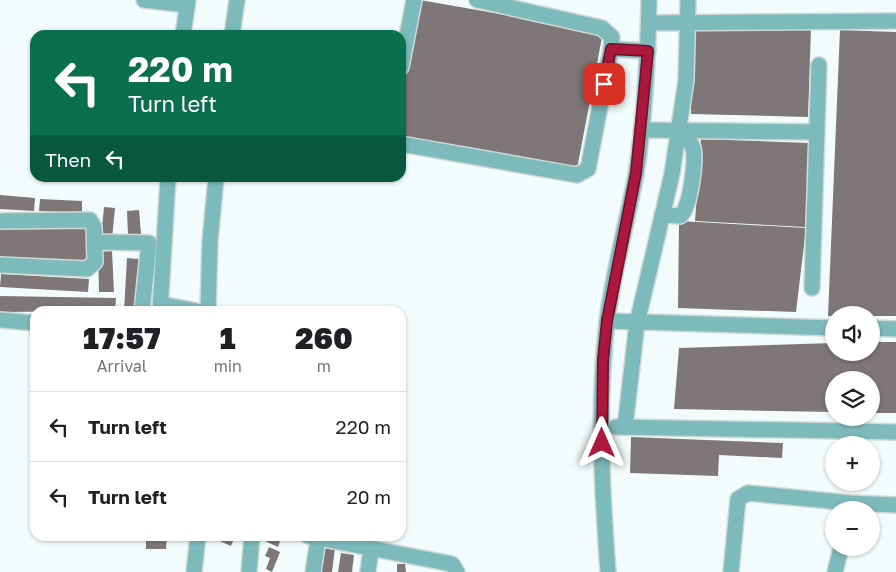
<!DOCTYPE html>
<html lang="en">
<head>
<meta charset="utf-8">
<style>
  :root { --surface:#fff; --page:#f2f2f2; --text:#202124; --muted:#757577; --line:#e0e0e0 }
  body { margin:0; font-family:"Golos Text",sans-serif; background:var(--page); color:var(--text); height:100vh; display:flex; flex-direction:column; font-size:19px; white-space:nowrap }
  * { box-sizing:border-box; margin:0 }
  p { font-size:16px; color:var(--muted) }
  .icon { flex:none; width:28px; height:28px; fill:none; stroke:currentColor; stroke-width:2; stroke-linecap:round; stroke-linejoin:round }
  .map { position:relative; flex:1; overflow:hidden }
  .side { position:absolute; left:30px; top:306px; width:376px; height:235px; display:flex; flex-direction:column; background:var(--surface); border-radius:15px; box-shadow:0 1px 4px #0004 }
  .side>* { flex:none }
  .top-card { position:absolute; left:30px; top:30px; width:376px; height:152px; border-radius:15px; box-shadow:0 1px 4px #0004; background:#0b6e4f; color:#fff; overflow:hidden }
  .tools { position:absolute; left:825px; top:306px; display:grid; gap:10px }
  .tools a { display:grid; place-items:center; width:55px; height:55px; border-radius:50%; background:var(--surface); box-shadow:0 1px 4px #0004; font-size:25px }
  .pin { position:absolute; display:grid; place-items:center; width:42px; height:42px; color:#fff; margin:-21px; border-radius:10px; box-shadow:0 2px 8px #0006 }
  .me { position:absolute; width:55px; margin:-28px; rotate:0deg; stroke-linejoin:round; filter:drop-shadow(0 0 4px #0008) }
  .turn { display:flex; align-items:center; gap:18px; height:105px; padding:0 15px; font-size:22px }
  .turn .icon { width:65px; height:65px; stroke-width:2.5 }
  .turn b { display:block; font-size:35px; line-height:42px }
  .then { display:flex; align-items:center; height:48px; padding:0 15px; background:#0003; gap:10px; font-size:19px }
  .eta { display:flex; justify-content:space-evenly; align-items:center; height:85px; text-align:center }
  .eta b { font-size:30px; font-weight:800; line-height:35px }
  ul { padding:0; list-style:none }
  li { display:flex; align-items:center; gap:15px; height:70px; padding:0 15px; border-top:1px solid var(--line) }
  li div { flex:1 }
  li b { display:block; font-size:19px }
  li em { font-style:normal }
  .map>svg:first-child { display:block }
  .building { fill:#7e7677 }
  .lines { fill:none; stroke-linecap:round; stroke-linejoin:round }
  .minor-casing { stroke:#d0d8d8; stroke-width:18 }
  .minor { stroke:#7dbabb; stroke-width:15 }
  .route-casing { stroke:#700f28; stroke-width:12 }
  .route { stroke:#ac173d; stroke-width:9 }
</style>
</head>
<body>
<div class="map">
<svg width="896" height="572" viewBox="0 0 896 572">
  <rect width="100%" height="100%" fill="#f3fcfc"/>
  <g class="building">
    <polygon points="420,0 603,32 577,169 401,138 401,99"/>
    <polygon points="692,26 811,28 808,117 691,114"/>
    <polygon points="840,30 896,32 896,316 828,316"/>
    <polygon points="701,139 810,143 805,227 695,221"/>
    <polygon points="0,195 35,198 34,211 0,209"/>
    <polygon points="40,199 82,201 82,213 39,211"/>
    <polygon points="104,207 115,208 112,239 101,237"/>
    <polygon points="139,210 141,234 128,235 127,211"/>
    <polygon points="679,221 806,228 796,312 678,308"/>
    <polygon points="0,226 89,229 87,261 0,258"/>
    <polygon points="112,251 114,292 99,292 98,252"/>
    <polygon points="127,258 139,259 136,311 124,311"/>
    <polygon points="1,274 89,279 88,292 0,287"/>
    <polygon points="0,296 116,298 115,311 0,312"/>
    <polygon points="871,342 896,342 896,413 871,413 871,380 834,380 834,412 674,409 679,348 834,343 834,352 871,352"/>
    <polygon points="631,437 783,443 782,458 719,455 718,476 630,473"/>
    <polygon points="146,536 167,536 166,549 146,549"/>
    <polygon points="208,536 235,536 231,546"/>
    <polygon points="267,536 281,538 278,547 265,541"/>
    <polygon points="269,547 280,552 272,572 266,569 270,558 265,556"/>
    <polygon points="322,547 335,548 332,572 319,572"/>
    <polygon points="341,553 354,555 352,572 338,572"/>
    <polygon points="397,564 405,564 406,572 397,572"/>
  </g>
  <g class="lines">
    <g class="minor-casing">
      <g id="minor">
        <polyline points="144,0 187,5"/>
        <polyline points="477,0 602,28 612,37 611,49"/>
        <polyline points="649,23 896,21"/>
        <polyline points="183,35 188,0"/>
        <polyline points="232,35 237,0"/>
        <polyline points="401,67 414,0"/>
        <polyline points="641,130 817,132"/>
        <polyline points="401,144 577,175 588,169 611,49 648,51"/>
        <path d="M662,215L680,216C690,211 696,160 693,148C690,140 684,135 678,129"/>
        <polyline points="0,221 90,220 94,227 95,262 87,269 0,265"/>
        <polyline points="95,242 149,243 142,311"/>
        <polyline points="812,288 819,65"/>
        <polyline points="161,304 197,311"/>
        <polyline points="160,311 168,178"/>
        <polyline points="208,311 210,241 216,178"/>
        <polyline points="0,320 35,323"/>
        <polyline points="607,321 834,328"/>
        <polyline points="871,328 896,329"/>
        <polyline points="616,427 896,432"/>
        <polyline points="625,427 637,323 672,174 686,80 688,0"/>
        <polyline points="308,536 452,564 457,572"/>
        <polyline points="194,572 198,536"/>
        <polyline points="249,572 252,536"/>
        <polyline points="313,572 318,539"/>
        <polyline points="368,572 371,549"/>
        <path d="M608,572C602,489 597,405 607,322C613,272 627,223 636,174C645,116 648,58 649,0"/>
        <polyline points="731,572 738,499 748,493 850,503 896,505"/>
        <polyline points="835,572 841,548"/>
      </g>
    </g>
    <use href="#minor" class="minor"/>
  </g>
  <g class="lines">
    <g class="route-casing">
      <polyline id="route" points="602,443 603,360 607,321 636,173 648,51 611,49 604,84"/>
    </g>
    <use href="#route" class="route"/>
  </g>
</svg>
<div class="tools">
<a><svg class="icon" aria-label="sound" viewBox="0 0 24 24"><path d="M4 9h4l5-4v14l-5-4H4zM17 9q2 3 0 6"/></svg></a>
<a><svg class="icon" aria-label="layers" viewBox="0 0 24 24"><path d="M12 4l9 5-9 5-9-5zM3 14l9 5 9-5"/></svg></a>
<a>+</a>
<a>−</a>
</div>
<div class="pin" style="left:604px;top:84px;background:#d93025"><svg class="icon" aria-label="arrive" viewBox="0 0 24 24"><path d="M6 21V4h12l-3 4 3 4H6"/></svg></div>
<svg class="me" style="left:602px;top:443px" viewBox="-20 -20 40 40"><path d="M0-17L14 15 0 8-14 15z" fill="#ac173d" stroke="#fff" stroke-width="4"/></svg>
<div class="top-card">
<div class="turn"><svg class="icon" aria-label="left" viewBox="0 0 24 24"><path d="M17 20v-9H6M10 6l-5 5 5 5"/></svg><div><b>220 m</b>Turn left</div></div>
<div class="then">Then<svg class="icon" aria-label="left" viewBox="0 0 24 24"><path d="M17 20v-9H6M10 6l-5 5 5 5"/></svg></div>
</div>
<section class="side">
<div class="eta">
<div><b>17:57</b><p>Arrival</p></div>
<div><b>1</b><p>min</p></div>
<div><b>260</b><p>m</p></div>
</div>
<ul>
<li><svg class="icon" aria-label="left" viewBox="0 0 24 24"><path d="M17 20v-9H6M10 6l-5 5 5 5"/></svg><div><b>Turn left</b></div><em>220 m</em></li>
<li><svg class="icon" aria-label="left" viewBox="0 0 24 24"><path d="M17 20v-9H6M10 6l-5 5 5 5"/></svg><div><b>Turn left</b></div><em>20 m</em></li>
</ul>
</section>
</div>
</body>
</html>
